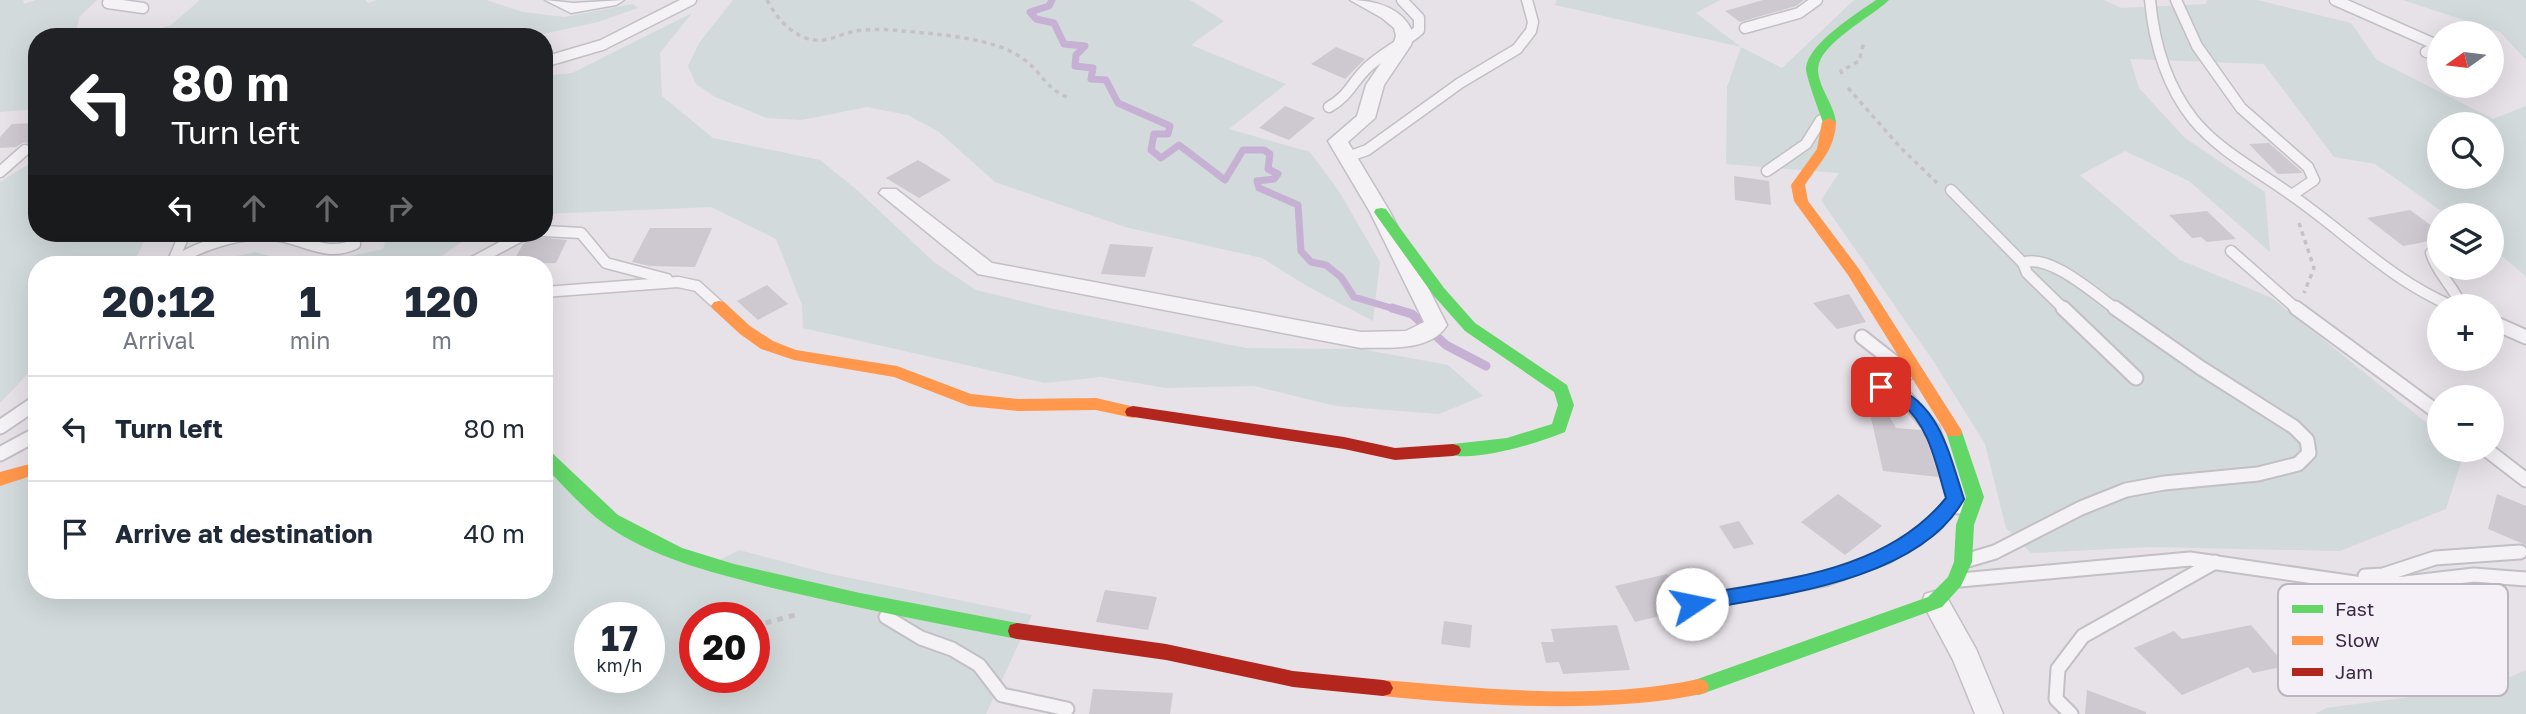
<!DOCTYPE html>
<html lang="en">
<head>
<meta charset="utf-8">
<style>
  :root { --surface:#fff; --page:#f6f6f7; --text:#1f2937; --muted:#747a83; --line:#e0e1e3 }
  body { margin:0; font-family:"Golos Text",sans-serif; background:var(--page); color:var(--text); height:100vh; display:flex; flex-direction:column; font-size:26px; white-space:nowrap }
  * { box-sizing:border-box; margin:0 }
  p { font-size:23px; color:var(--muted) }
  .icon { flex:none; width:38px; height:38px; fill:none; stroke:currentColor; stroke-width:2; stroke-linecap:round; stroke-linejoin:round }
  .map { position:relative; flex:1; overflow:hidden }
  .sheet { position:absolute; left:28px; top:256px; width:525px; height:343px; display:flex; flex-direction:column; background:var(--surface); border-radius:28px; box-shadow:0 7px 28px #0002 }
  .sheet>* { flex:none }
  .hud { position:absolute; left:28px; top:28px; width:525px; height:214px; border-radius:28px; box-shadow:0 7px 28px #0002; background:#202124; color:#fff; overflow:hidden }
  .needle { width:46px; rotate:256deg }
  .tools { position:absolute; left:2427px; top:21px; display:grid; gap:14px }
  .tools a { display:grid; place-items:center; width:77px; height:77px; border-radius:50%; background:var(--surface); box-shadow:0 7px 28px #0002; font-size:35px }
  .speed { position:absolute; left:574px; top:602px; display:flex; gap:14px; font-size:35px; font-weight:700; text-align:center }
  .speed>* { display:grid; place-content:center; width:91px; height:91px; border-radius:50%; background:var(--surface); box-shadow:0 7px 28px #0002; line-height:1 }
  .speed small { font-size:18px; font-weight:400 }
  .speed .limit { border:10px solid #d22; background:#fff; color:#111 }
  .pin { position:absolute; display:grid; place-items:center; width:60px; height:60px; color:#fff; margin:-30px; border-radius:14px; box-shadow:0 4px 10px #0006 }
  .me { position:absolute; width:77px; margin:-38px; rotate:79deg; stroke-linejoin:round; filter:drop-shadow(0 0 5px #0008) }
  .turn { display:flex; align-items:center; gap:24px; height:147px; padding:0 28px; font-size:32px }
  .turn .icon { width:91px; height:91px; stroke-width:2.5 }
  .turn b { display:block; font-size:49px; line-height:60px }
  .lanes { display:flex; align-items:center; height:66px; padding:0 28px; background:#0003; justify-content:center; gap:35px; direction:ltr }
  .lanes .off { opacity:.35 }
  .eta { display:flex; justify-content:space-evenly; align-items:center; height:119px; text-align:center }
  .eta b { font-size:42px; font-weight:700; line-height:49px }
  ul { padding:0; list-style:none }
  li { display:flex; align-items:center; gap:21px; height:105px; padding:0 28px; border-top:2px solid var(--line) }
  li div { flex:1 }
  li b { display:block; font-size:26px }
  li em { font-style:normal }
  .map>svg:first-child { display:block }
  .green { fill:#d2dadb; fill-rule:evenodd }
  .lines { fill:none; stroke-linecap:round; stroke-linejoin:round }
  .stream-far1 { stroke:#c6b0d4; stroke-width:7 }
  .stream { stroke:#c6b0d4; stroke-width:9 }
  .building { fill:#cec9d0 }
  .lane-far1-casing { stroke:#c3bfc6; stroke-width:13 }
  .lane-casing { stroke:#c3bfc6; stroke-width:17 }
  .street-casing { stroke:#c3bfc6; stroke-width:3 }
  .path-far1 { stroke:#c6c1c8; stroke-width:3.5; stroke-dasharray:4.5 4.5; stroke-linecap:butt }
  .path { stroke:#c6c1c8; stroke-width:5; stroke-dasharray:6 6; stroke-linecap:butt }
  .lane-far1 { stroke:#f4f2f4; stroke-width:10 }
  .lane { stroke:#f4f2f4; stroke-width:13 }
  .street { fill:#f4f2f4; fill-rule:evenodd }
  .fast { fill:#63d668; fill-rule:evenodd }
  .slow { fill:#ff974d; fill-rule:evenodd }
  .jam { fill:#b3261e; fill-rule:evenodd }
  .route { fill:#1a73e8; stroke:#114b97; stroke-width:2 }
  .key { fill:#f5f0f7; stroke:#bdb4c1; stroke-width:2 }
  .key-label { font-size:19px; fill:#3b2842 }
</style>
</head>
<body>
<div class="map">
<svg width="2526" height="714" viewBox="0 0 2526 714">
  <rect width="100%" height="100%" fill="#e6e2e8"/>
  <g class="green">
    <polygon points="0,0 23,0 24,4 36,0 97,0 80,16 74,37 37,37 37,109 0,112"/>
    <polygon points="200,0 365,0 368,3 377,0 486,0 523,12 565,17 633,4 638,8 598,22 529,37 131,37 171,25"/>
    <polygon points="733,0 1190,0 1224,21 1191,45 1286,84 1229,129 1310,152 1340,193 1380,262 1373,321 1307,286 1262,258 1125,227 995,182 939,132 908,115 867,107 802,120 767,118 715,97 696,84 688,66 699,43"/>
    <path d="M1557,0H1720L1696,13L1741,47L1782,68L1854,0H2104L2121,8L2206,4L2207,0H2257L2351,23L2377,60L2493,119L2526,106V276L2492,248V215H2447L2375,164L2334,157L2264,64L2130,59L2139,88L2185,138L2265,192L2270,252L2189,181L2125,151L2080,175L2180,260L2272,298L2439,433L2440,450H2461L2464,453L2446,509L2340,551L2150,547L2031,553L2006,528L1985,444L1934,362L1821,200L1839,173L1726,164L1727,87L1741,47L1555,5ZM2440,124H2492V177H2440Z"/>
    <polygon points="2403,0 2526,0 2526,60 2500,32"/>
    <polygon points="692,13 660,53 662,96 713,138 820,160 857,190 934,262 976,290 1049,308 1246,348 1361,349 1448,365 1483,396 1439,414 1336,406 1254,386 1166,388 1101,377 1045,383 803,328 802,305 776,239 711,207 544,214 544,76 572,73"/>
    <polygon points="37,159 37,233 148,233 138,254 129,264 37,264 37,364 0,403 0,182"/>
    <polygon points="388,233 475,233 430,264 312,264 383,249"/>
    <polygon points="255,252 298,264 201,264"/>
    <path d="M544,455L590,502L712,564L739,550L826,573L1032,615L986,714H0V479L37,468V590H544ZM590,618H649V677H590ZM695,618H754V677H695Z"/>
    <polygon points="2526,670 2526,714 2315,714 2326,708 2487,687"/>
  </g>
  <g class="lines">
    <polyline class="stream-far1" points="1052,0 1049,6 1030,12 1036,19 1054,23 1064,44 1085,46 1076,55 1075,66 1093,68 1091,79 1106,80 1118,103 1170,126 1168,134 1154,134 1151,150 1161,158 1179,145 1225,180 1243,150 1264,150 1270,154 1268,169 1278,174 1274,179 1257,181 1259,188 1298,205 1301,251 1311,262 1326,265 1341,277 1354,297 1398,310"/>
    <polyline class="stream" points="1392,308 1412,314 1446,345 1486,366"/>
  </g>
  <g class="building">
    <polygon points="1763,0 1804,0 1796,6 1740,22 1725,11"/>
    <polygon points="1336,47 1365,59 1345,79 1311,64"/>
    <polygon points="1285,106 1315,118 1289,140 1259,128"/>
    <polygon points="37,123 37,138 31,145 24,142 16,147 0,148 0,137 12,124"/>
    <polygon points="2269,143 2302,172 2302,173 2278,174 2249,144"/>
    <polygon points="918,160 951,180 919,198 886,178"/>
    <polygon points="1734,176 1769,181 1771,205 1735,200"/>
    <polygon points="2410,210 2440,232 2440,239 2403,246 2367,218"/>
    <polygon points="2207,211 2236,239 2207,242 2201,237 2192,238 2169,215"/>
    <polygon points="650,228 712,228 695,267 650,266 632,262"/>
    <polygon points="534,237 567,240 556,263 512,264 523,244"/>
    <polygon points="1110,244 1153,247 1145,277 1101,274"/>
    <polygon points="767,285 788,304 758,320 737,301"/>
    <polygon points="1849,294 1866,322 1837,329 1813,303"/>
    <polygon points="1880,363 1895,375 1899,381 1881,378 1872,383 1860,365"/>
    <polygon points="1866,376 1896,428 1921,430 1925,435 1939,477 1883,471 1862,378"/>
    <polygon points="1838,494 1882,526 1845,555 1801,522"/>
    <polygon points="2497,494 2526,506 2526,545 2488,529"/>
    <polygon points="1739,521 1754,544 1734,549 1719,526"/>
    <polygon points="1667,574 1683,601 1685,610 1635,622 1615,586"/>
    <polygon points="1105,590 1157,597 1148,630 1096,622"/>
    <polygon points="1444,621 1472,625 1470,648 1441,644"/>
    <polygon points="1617,625 1630,670 1563,674 1559,662 1546,663 1541,642 1554,642 1551,629"/>
    <polygon points="2251,625 2286,666 2253,673 2248,667 2182,695 2134,648 2174,631 2182,639"/>
    <polygon points="1093,689 1173,693 1170,714 1089,714"/>
    <polygon points="2087,690 2146,712 2146,714 2085,714"/>
  </g>
  <g class="lines">
    <g class="lane-far1-casing">
      <g id="lane-far1">
        <polyline points="109,0 108,3 143,8"/>
        <path d="M2150,0C2154,43 2166,85 2193,119C2219,151 2257,170 2290,194C2345,232 2389,279 2452,306"/>
        <polyline points="2176,0 2197,46 2241,108 2308,167 2314,180 2292,195"/>
        <polyline points="2335,0 2439,46 2426,52"/>
        <polyline points="1745,28 1799,13 1817,0"/>
        <polyline points="544,62 602,45 691,0"/>
        <path d="M1329,107C1348,96 1350,86 1364,71C1376,57 1403,44 1419,30V18L1402,0"/>
        <polyline points="1344,154 1353,155 1367,150 1460,83 1517,49 1531,31 1533,22 1527,0"/>
        <polyline points="1767,171 1806,144 1821,120"/>
        <polyline points="0,172 25,150"/>
        <polyline points="1951,190 2023,263"/>
        <polyline points="544,231 581,233 606,263 667,279"/>
        <polyline points="2231,251 2298,310"/>
        <path d="M2440,251L2431,253C2437,274 2454,286 2461,306"/>
        <polyline points="173,261 185,233"/>
        <path d="M170,264C198,246 241,231 275,235C304,239 326,258 355,244L353,233"/>
        <polyline points="469,264 527,233"/>
        <polyline points="544,292 678,282 697,286 719,306"/>
        <path d="M2065,310L2027,273L2023,263C2048,252 2096,295 2117,310"/>
      </g>
    </g>
    <g class="lane-casing">
      <g id="lane">
        <polyline points="2063,308 2136,378"/>
        <polyline points="2296,308 2440,414"/>
        <polyline points="2492,322 2526,337"/>
        <polyline points="1862,337 1908,373"/>
        <polyline points="1881,387 1906,398 1933,430 1958,507"/>
        <polyline points="0,427 37,402"/>
        <polyline points="2487,450 2526,480"/>
        <polyline points="0,454 37,434"/>
        <polyline points="1968,560 1995,552 2081,508 2126,490 2164,483 2258,474 2298,464 2309,453 2307,440 2294,427 2201,368 2115,308"/>
        <polyline points="2365,576 2383,575 2435,558 2520,552"/>
        <polyline points="1960,580 2190,559 2362,584 2405,583 2474,575 2526,579"/>
        <polyline points="1692,604 1825,579 1885,557 1934,526 1955,499"/>
        <polyline points="886,617 921,638 952,649 979,665 1002,695 1067,709"/>
        <polyline points="2071,714 2056,699 2058,669 2083,636 2215,562"/>
      </g>
    </g>
    <g class="street-casing">
      <g id="street">
        <polygon points="545,0 573,3 624,0 616,5 571,13"/>
        <path d="M1350,0C1376,0 1405,8 1414,36L1411,45L1384,85L1375,118L1348,142L1390,212L1447,325C1431,352 1388,347 1361,348L978,274L879,193L882,189H896L992,263L1361,332L1406,331L1424,322L1370,212L1328,141L1357,116L1366,85L1393,45L1396,36L1394,28L1382,18Z"/>
        <polygon points="1935,591 1945,594 1976,649 2003,714 1975,714 1953,660 1922,602 1925,594"/>
      </g>
    </g>
    <g class="path-far1">
      <path d="M767,0C778,21 798,43 824,40C835,38 845,33 855,31C871,29 888,29 903,31C936,34 995,38 1022,58C1042,71 1044,89 1070,98"/>
      <polyline points="1842,74 1841,71 1859,61 1864,42"/>
      <polyline points="1848,88 1900,147 1937,183"/>
      <polyline points="2299,223 2314,268 2304,293"/>
    </g>
    <polyline class="path" points="754,626 795,615"/>
    <use href="#lane-far1" class="lane-far1"/>
    <use href="#lane" class="lane"/>
    <use href="#street" class="street"/>
    <g class="fast">
      <path d="M1876,0H1889C1872,17 1819,43 1818,69C1818,87 1834,104 1836,122L1829,126L1824,125C1821,117 1805,74 1806,68C1808,44 1857,13 1876,0Z"/>
      <path d="M1381,208L1386,209L1444,288L1475,323L1567,385L1574,405L1565,432C1538,443 1475,463 1447,454L1445,450L1447,446L1453,444L1507,438L1552,424L1558,405L1554,392L1465,331L1434,296L1376,215L1374,212L1376,209Z"/>
      <polygon points="1954,426 1960,428 1962,432 1984,497 1974,525 1972,562 1961,586 1942,607 1699,695 1692,693 1689,687 1692,681 1928,597 1948,577 1954,562 1956,525 1966,497 1946,432 1948,428"/>
      <path d="M544,449L550,451L618,515L682,548L734,564L860,593L1017,623L1024,625L1026,631L1024,637L1017,639C938,624 859,608 781,590C722,575 657,561 606,525C583,509 564,486 544,466Z"/>
    </g>
    <g class="slow">
      <path d="M1829,118L1836,122C1835,150 1819,163 1805,185L1808,201L1859,269L1960,428L1962,432L1960,436H1948L1848,275L1794,201L1791,185L1817,149L1822,122Z"/>
      <polygon points="719,301 724,302 750,326 773,341 796,350 897,366 971,394 1019,399 1096,398 1139,408 1141,412 1139,416 1133,418 1096,410 1019,411 969,406 894,377 794,360 761,349 740,334 714,310 711,306 714,302"/>
      <polygon points="37,462 37,474 0,486 0,472"/>
      <path d="M1699,679L1706,681L1709,687L1706,693C1612,714 1481,706 1383,696L1376,694L1373,688L1376,682L1383,680C1489,689 1594,701 1699,679Z"/>
    </g>
    <g class="jam">
      <polygon points="1133,406 1344,437 1395,448 1453,444 1459,446 1461,450 1459,454 1453,456 1395,460 1344,449 1127,416 1125,412 1127,408"/>
      <polygon points="1017,623 1166,644 1293,671 1383,680 1390,682 1393,688 1390,694 1383,696 1293,687 1166,660 1017,639 1010,637 1008,631 1010,625"/>
    </g>
  </g>
  <path class="route" d="M1881,381C1939,399 1947,447 1964,499C1920,581 1775,596 1692,611L1686,609L1683,604L1686,598L1692,596C1781,579 1885,573 1946,498C1936,465 1930,426 1901,403C1893,396 1879,397 1873,387Z"/>
  <rect x="2278" y="584" width="230" height="112" rx="10" class="key"/>
  <rect x="2292" y="605" width="31" height="8" fill="#63d668"/>
  <rect x="2292" y="636" width="31" height="9" fill="#ff974d"/>
  <rect x="2292" y="668" width="31" height="8" fill="#b3261e"/>
  <g class="key-label">
    <text x="2335" y="616">Fast</text>
    <text x="2335" y="647">Slow</text>
    <text x="2335" y="679">Jam</text>
  </g>
</svg>
<div class="tools">
<a><svg class="needle" viewBox="-14 -14 28 28"><path d="M0-13l5 13h-10z" fill="#e53935"/><path d="M0 13l5-13h-10z" fill="#747a83"/></svg></a>
<a><svg class="icon" aria-label="search" viewBox="0 0 24 24"><circle cx="10" cy="10" r="6"/><path d="M15 15l6 6"/></svg></a>
<a><svg class="icon" aria-label="layers" viewBox="0 0 24 24"><path d="M12 4l9 5-9 5-9-5zM3 14l9 5 9-5"/></svg></a>
<a>+</a>
<a>−</a>
</div>
<div class="speed"><div>17<small>km/h</small></div><div class="limit">20</div></div>
<div class="pin" style="left:1881px;top:387px;background:#d93025"><svg class="icon" aria-label="arrive" viewBox="0 0 24 24"><path d="M6 21V4h12l-3 4 3 4H6"/></svg></div>
<svg class="me" style="left:1692px;top:604px" viewBox="-20 -20 40 40"><circle r="19" fill="#fff"/><path d="M0-13L10 11 0 6-10 11z" fill="#1a73e8"/></svg>
<div class="hud">
<div class="turn"><svg class="icon" aria-label="left" viewBox="0 0 24 24"><path d="M17 20v-9H6M10 6l-5 5 5 5"/></svg><div><b>80 m</b>Turn left</div></div>
<div class="lanes"><svg class="icon" aria-label="left" viewBox="0 0 24 24"><path d="M17 20v-9H6M10 6l-5 5 5 5"/></svg><svg class="icon off" aria-label="ahead" viewBox="0 0 24 24"><path d="M12 20V5M6 11l6-6 6 6"/></svg><svg class="icon off" aria-label="ahead" viewBox="0 0 24 24"><path d="M12 20V5M6 11l6-6 6 6"/></svg><svg class="icon off" aria-label="right" viewBox="0 0 24 24"><path d="M7 20v-9h11M14 6l5 5-5 5"/></svg></div>
</div>
<section class="sheet">
<div class="eta">
<div><b>20:12</b><p>Arrival</p></div>
<div><b>1</b><p>min</p></div>
<div><b>120</b><p>m</p></div>
</div>
<ul>
<li><svg class="icon" aria-label="left" viewBox="0 0 24 24"><path d="M17 20v-9H6M10 6l-5 5 5 5"/></svg><div><b>Turn left</b></div><em>80 m</em></li>
<li><svg class="icon" aria-label="arrive" viewBox="0 0 24 24"><path d="M6 21V4h12l-3 4 3 4H6"/></svg><div><b>Arrive at destination</b></div><em>40 m</em></li>
</ul>
</section>
</div>
</body>
</html>
